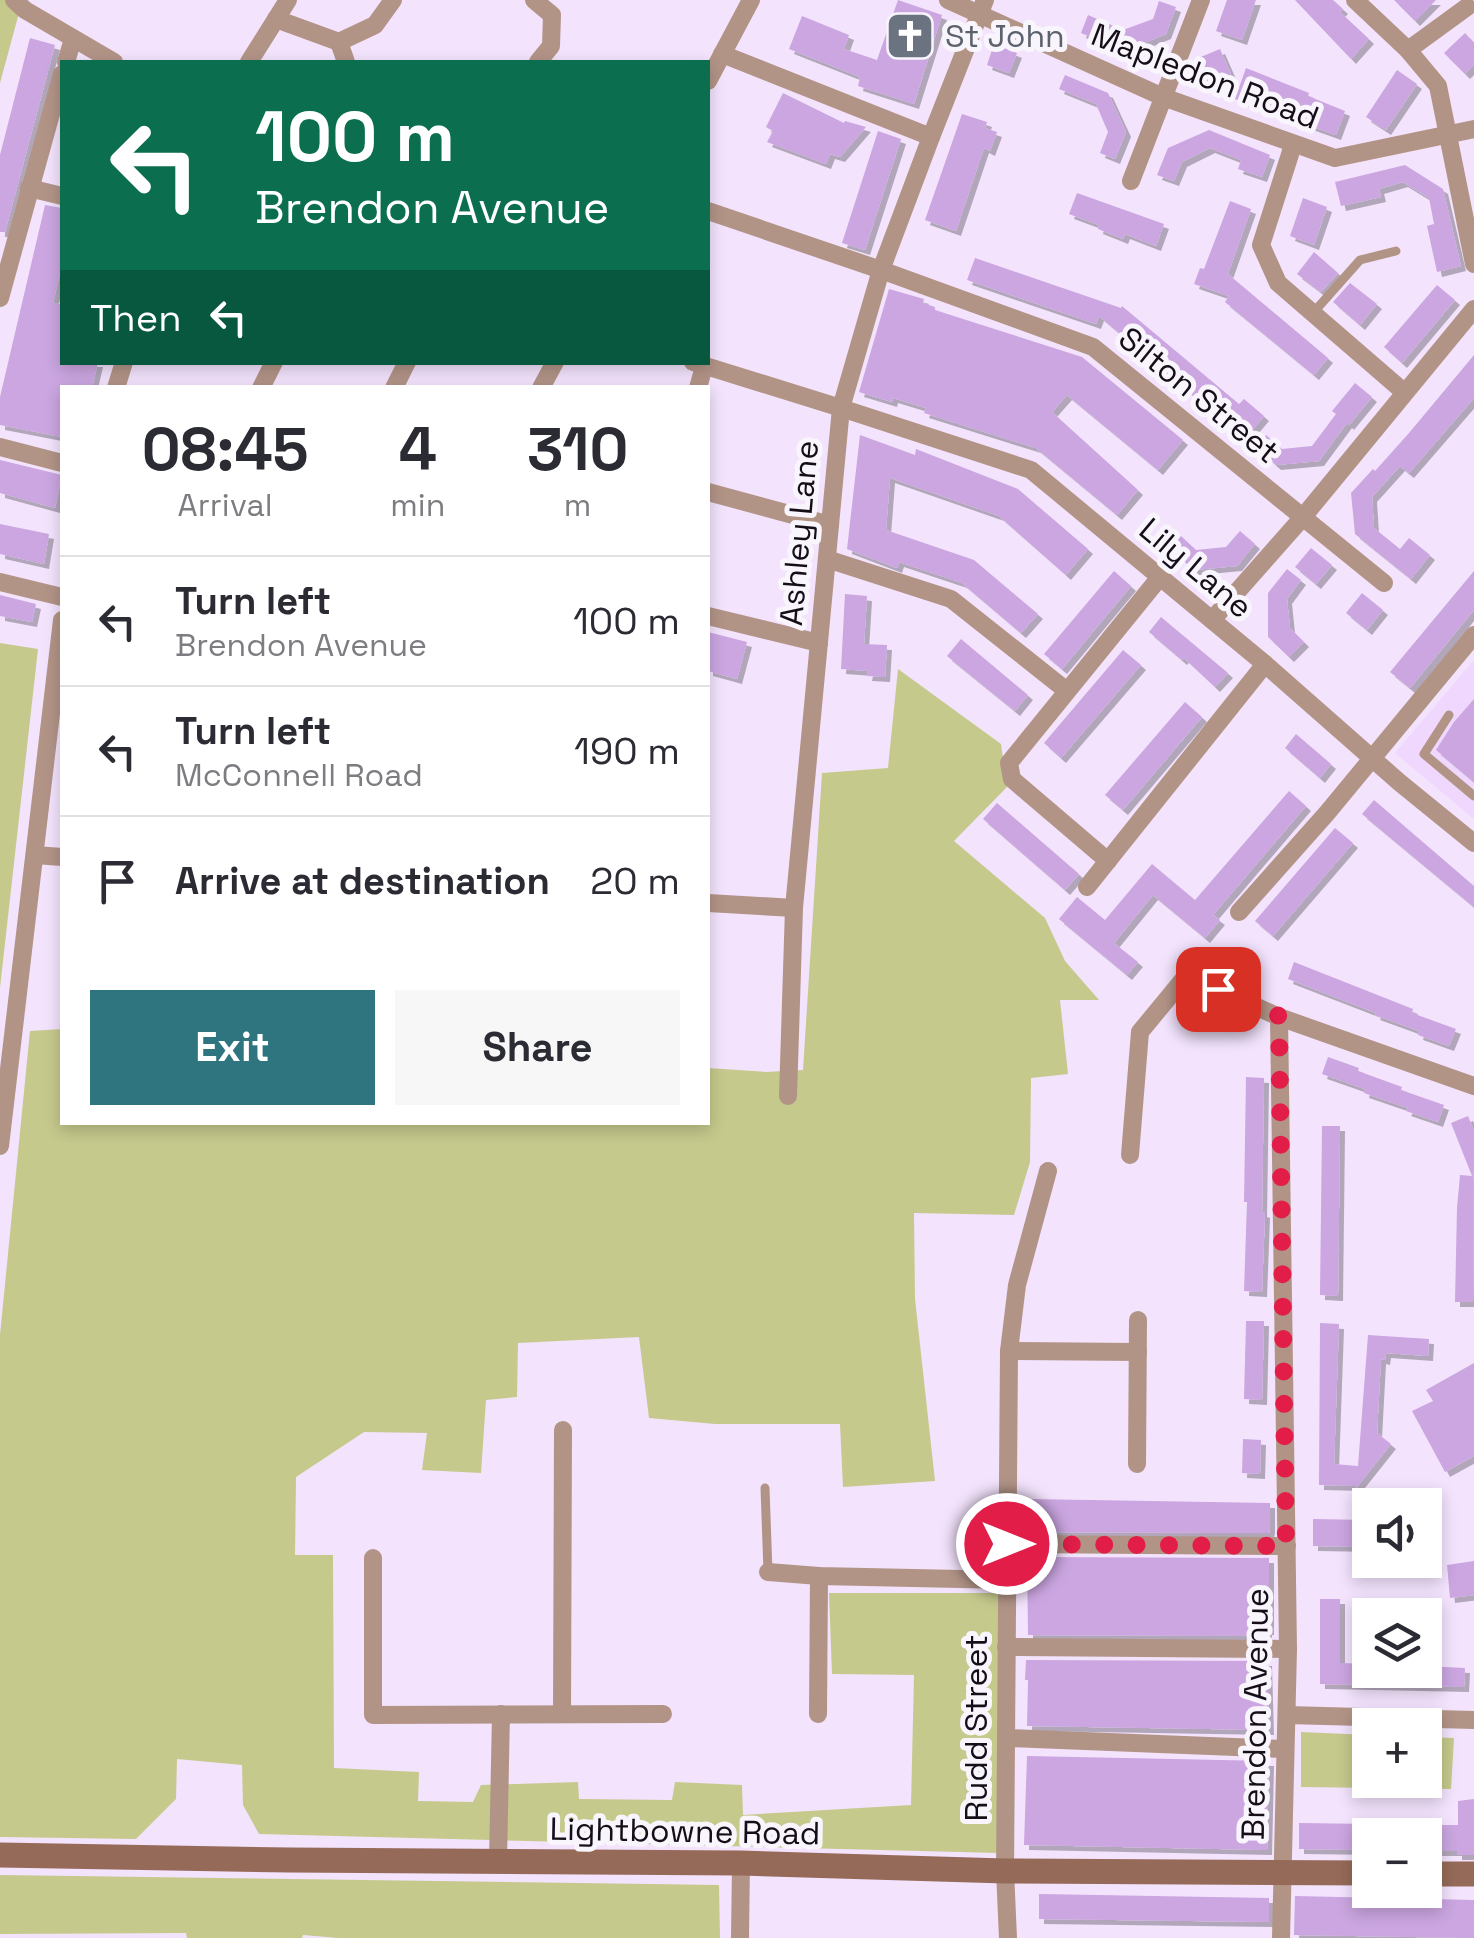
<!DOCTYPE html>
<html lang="en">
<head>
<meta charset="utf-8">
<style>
  :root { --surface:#fff; --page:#f7f7f7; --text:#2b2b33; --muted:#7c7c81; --line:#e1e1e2; --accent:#2e7580 }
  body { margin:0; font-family:"Space Grotesk",sans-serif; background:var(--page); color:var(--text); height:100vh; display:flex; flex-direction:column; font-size:38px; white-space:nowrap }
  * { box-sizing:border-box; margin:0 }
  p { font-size:32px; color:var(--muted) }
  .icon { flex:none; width:55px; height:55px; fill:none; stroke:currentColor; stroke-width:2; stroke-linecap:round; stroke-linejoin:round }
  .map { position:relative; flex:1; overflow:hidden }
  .details { position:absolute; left:60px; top:385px; width:650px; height:740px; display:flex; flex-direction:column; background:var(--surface); border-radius:0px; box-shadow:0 5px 15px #0003 }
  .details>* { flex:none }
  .banner { position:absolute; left:60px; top:60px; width:650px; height:305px; border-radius:0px; box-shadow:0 5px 15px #0003; background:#0b6e4f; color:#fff; overflow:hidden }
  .tools { position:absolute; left:1352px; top:1488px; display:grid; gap:20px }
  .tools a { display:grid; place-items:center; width:90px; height:90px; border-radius:0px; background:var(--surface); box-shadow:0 5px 15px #0003; font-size:50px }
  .pin { position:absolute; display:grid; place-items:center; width:85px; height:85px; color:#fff; margin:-42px; border-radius:20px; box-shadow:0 5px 15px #0006 }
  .me { position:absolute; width:110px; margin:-55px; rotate:90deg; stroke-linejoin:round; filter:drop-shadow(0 0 8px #0008) }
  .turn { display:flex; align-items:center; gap:35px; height:210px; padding:0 30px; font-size:45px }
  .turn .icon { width:130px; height:130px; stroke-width:2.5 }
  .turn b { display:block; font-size:70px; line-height:85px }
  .then { display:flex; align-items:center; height:95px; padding:0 30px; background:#0003; gap:20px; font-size:38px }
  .eta { display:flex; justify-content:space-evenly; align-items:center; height:170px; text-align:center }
  .eta b { font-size:60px; font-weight:700; line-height:70px }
  .action { display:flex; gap:20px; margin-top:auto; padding:20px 30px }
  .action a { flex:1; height:115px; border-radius:0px; background:var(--accent); color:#fff; font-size:40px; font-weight:700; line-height:115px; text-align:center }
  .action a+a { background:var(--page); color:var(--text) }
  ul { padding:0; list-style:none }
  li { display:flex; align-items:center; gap:30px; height:130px; padding:0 30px; border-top:2px solid var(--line) }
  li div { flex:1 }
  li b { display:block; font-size:38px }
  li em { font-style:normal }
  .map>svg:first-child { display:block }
  .built { fill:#efd7fe }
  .green { fill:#c5c98c }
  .building { fill:#cba6e1; filter:url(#shadow) }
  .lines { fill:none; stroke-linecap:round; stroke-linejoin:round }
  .lane { stroke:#b29487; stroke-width:9 }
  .street { stroke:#b29487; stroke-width:18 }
  .secondary { stroke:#956a58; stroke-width:25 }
  .route { stroke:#e11d48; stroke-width:18; stroke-dasharray:0 32.4 }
  .labels { text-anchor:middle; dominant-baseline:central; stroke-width:10; stroke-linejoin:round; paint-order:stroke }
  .worship-label { font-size:32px; fill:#5b616d; stroke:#f9f5fc; text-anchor:start }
  .street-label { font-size:32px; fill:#150e19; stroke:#f9f5fc }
</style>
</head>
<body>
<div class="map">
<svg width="1474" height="1938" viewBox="0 0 1474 1938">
  <defs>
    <filter id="shadow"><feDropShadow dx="5" dy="5" stdDeviation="0" flood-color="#0004"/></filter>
  </defs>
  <rect width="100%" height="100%" fill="#f3e3fd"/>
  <polygon class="built" points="1474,660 1474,819 1395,753"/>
  <g class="green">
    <polygon points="0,0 7,0 19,13 0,83"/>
    <polygon points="0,643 38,649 0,988"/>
    <polygon points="898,669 1001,744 1007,787 954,841 1045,918 1065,961 1099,1000 1060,1000 1068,1074 1031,1078 1030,1162 1014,1215 914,1213 915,1299 935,1481 843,1487 840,1424 715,1424 649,1418 639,1337 518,1343 517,1397 486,1400 481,1473 422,1470 427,1433 364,1432 296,1477 295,1555 333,1555 334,1768 419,1772 418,1801 473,1802 481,1785 578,1782 579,1799 672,1800 675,1782 742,1785 743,1815 911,1805 914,1675 832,1674 829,1593 1002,1593 998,1853 259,1834 243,1805 242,1765 177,1759 176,1799 136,1839 0,1837 0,1335 30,1031 62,1029 62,1122 708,1122 708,1068 766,1072 803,1070 822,773 888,768"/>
    <polygon points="1301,1732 1370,1735 1370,1780 1425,1780 1425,1737 1454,1738 1451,1789 1301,1787"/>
    <polygon points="0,1875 719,1885 720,1938 338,1938 303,1935 302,1938 187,1938 186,1933 0,1934"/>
  </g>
  <g class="building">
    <polygon points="898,0 942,15 914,104 858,86 860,77 789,49 802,16 849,35 844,49 877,60"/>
    <polygon points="1227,0 1256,0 1242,40 1216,31"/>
    <polygon points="1295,0 1333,0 1343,9 1340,12 1369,39 1351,59"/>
    <polygon points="1394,0 1436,0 1415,21"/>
    <polygon points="1159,1 1176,7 1166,34 1124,51 1081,33 1088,15 1123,30 1153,19"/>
    <polygon points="1465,33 1474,43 1474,65 1465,74 1444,53"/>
    <polygon points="30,38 55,45 5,232 0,232 0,155"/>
    <polygon points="994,44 1017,53 1009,73 987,65"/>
    <polygon points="1220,49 1231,74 1207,85 1196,59"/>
    <polygon points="1246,68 1309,93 1308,96 1345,111 1336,135 1235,99"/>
    <polygon points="1397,70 1417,84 1386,130 1366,117"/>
    <polygon points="1065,75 1108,93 1126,132 1115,159 1100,153 1108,132 1096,104 1059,89"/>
    <polygon points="783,93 844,123 845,121 866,127 840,157 830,154 826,164 767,142 773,131 766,127"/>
    <polygon points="962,114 987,122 985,128 997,132 990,151 984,148 956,231 925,220"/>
    <polygon points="1209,130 1270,155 1262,177 1238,169 1241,160 1210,148 1182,162 1174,181 1157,175 1168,148"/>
    <polygon points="878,131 901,139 865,250 842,243"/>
    <polygon points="1405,165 1443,189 1461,266 1437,272 1427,226 1434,224 1429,198 1403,182 1379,189 1381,197 1341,206 1335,182"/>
    <polygon points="1077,193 1164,224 1156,246 1125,234 1123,239 1098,229 1099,225 1069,214"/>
    <polygon points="1303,198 1327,207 1314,245 1290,236"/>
    <polygon points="1230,201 1251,209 1228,274 1328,358 1314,375 1225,302 1229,296 1194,284 1200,268 1204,269"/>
    <polygon points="45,205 62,208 62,264 53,303 62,304 62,362 98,362 92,388 62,388 62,437 0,425 0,397"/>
    <polygon points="1314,252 1338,273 1321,292 1297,274"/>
    <polygon points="975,258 1121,308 1122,306 1239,404 1244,399 1264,416 1249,434 1213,402 1208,408 1099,316 1096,324 967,280"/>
    <polygon points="1350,283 1377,304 1360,325 1333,302"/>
    <polygon points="1437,285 1455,300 1402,363 1384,347"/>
    <polygon points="889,289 924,299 923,303 935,307 935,310 1082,357 1183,440 1158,470 1067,395 1052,412 1138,490 1117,515 1036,448 924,413 926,408 893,398 892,402 859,392"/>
    <polygon points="1474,355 1474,398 1409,473 1400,466 1372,497 1374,528 1400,549 1409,538 1430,555 1411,579 1355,534 1351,493 1373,469 1375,471 1409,433"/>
    <polygon points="1355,383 1372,397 1349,425 1347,423 1319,461 1276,465 1256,447 1266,435 1282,449 1312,446 1336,414 1332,411"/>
    <polygon points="860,435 915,455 916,449 1018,489 1088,549 1066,575 999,516 890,478 886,530 974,560 1038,614 1021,633 962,583 899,562 897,568 847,549"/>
    <polygon points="0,460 62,475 55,508 0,493"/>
    <polygon points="0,524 49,534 44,564 0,554"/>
    <polygon points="1240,531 1255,544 1237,566 1194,570 1170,548 1181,536 1196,550 1226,547"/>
    <polygon points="1311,548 1332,565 1316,584 1295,567"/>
    <polygon points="1287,569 1301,580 1287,599 1290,628 1304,642 1289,657 1268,637 1268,593"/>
    <polygon points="1114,571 1131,586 1062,669 1044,654"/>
    <polygon points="1474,571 1474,610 1410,688 1390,672"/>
    <polygon points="1362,593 1383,610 1367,630 1346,613"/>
    <polygon points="845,594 867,596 864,644 887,645 885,677 867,676 868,671 841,669"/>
    <polygon points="0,595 36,604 32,622 0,616"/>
    <polygon points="1161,617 1228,673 1215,687 1184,658 1182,660 1149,632"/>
    <polygon points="708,632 747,642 737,679 708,671"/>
    <polygon points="961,639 1028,695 1015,711 947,656"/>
    <polygon points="1123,650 1141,665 1061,758 1044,743"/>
    <polygon points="1474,699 1474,782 1436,750 1454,722"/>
    <polygon points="1185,702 1202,717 1123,810 1105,795"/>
    <polygon points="1296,734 1331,764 1320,778 1285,748"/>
    <polygon points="1289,791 1306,806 1213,915 1220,920 1205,938 1153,895 1114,943 1138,962 1127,975 1059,919 1077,897 1105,920 1152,864 1195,900"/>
    <polygon points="1374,800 1474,886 1474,907 1362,814"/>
    <polygon points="997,803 1079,874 1065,890 983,819"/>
    <polygon points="1335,828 1353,843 1273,936 1255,921"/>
    <polygon points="1294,962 1413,1009 1412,1013 1456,1029 1449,1046 1418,1035 1419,1031 1375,1015 1376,1013 1288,979"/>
    <polygon points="1328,1057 1359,1068 1358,1071 1402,1087 1401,1090 1444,1105 1438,1122 1406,1111 1408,1108 1364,1093 1365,1089 1322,1074"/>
    <polygon points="1246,1077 1264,1078 1262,1212 1265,1213 1262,1292 1244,1291 1247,1202 1244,1202"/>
    <polygon points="1468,1116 1474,1131 1473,1302 1455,1302 1457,1208 1460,1175 1472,1176 1451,1123"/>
    <polygon points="1322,1126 1340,1126 1338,1296 1320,1295"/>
    <polygon points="1246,1321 1264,1321 1262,1400 1244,1399"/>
    <polygon points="1320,1323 1339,1324 1334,1464 1358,1466 1368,1335 1429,1339 1428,1356 1386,1353 1385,1360 1381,1359 1377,1433 1391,1444 1356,1488 1357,1486 1319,1485"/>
    <polygon points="1474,1363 1474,1456 1445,1472 1412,1411 1433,1401 1426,1390"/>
    <polygon points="1243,1439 1261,1440 1260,1474 1242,1473"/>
    <polygon points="1029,1499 1270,1503 1270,1528 1269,1533 1028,1532"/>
    <polygon points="1313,1519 1370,1520 1370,1547 1313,1546"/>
    <polygon points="1027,1557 1269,1558 1269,1630 1267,1630 1267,1636 1028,1635"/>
    <polygon points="1474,1561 1474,1595 1450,1598 1447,1565"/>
    <polygon points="1320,1599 1340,1599 1340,1663 1370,1664 1370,1670 1425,1670 1425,1666 1465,1668 1464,1687 1320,1684"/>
    <polygon points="1026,1660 1267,1661 1269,1730 1027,1726 1028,1680 1025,1680"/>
    <polygon points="1027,1756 1269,1761 1267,1850 1024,1845"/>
    <polygon points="1474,1799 1474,1855 1457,1855 1457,1851 1425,1851 1425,1825 1458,1825 1458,1801"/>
    <polygon points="1299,1823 1370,1824 1370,1850 1299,1849"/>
    <polygon points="1039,1894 1269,1898 1269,1922 1039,1919"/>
    <polygon points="1295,1896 1474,1900 1474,1938 1294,1935"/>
  </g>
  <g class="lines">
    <g class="lane">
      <polyline points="1313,313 1360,260 1396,251"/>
      <polyline points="1449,715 1424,754 1474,796"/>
      <polyline points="765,1488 768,1572"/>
    </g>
    <g class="street">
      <polyline points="14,0 25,10 114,62"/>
      <polyline points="534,0 552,15 551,46 538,62"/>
      <polyline points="948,0 1163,97 1335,158 1474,129"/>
      <polyline points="1355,0 1408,50 1438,86 1474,264"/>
      <polyline points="276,19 339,42 375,25 393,0"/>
      <polyline points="339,42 346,62"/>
      <polyline points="1408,50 1467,7"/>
      <polyline points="722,54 931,137"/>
      <polyline points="66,62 73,39"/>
      <polyline points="249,62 288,0"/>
      <polyline points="708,81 751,0"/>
      <polyline points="1293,145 1261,245 1278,283 1404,392"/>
      <polyline points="1131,181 1201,0"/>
      <polyline points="29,188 62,196"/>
      <polyline points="708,211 881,270 1093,347 1384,583"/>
      <polyline points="0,298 62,74"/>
      <polyline points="693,362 841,408 1031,470 1265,664 1399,782 1474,843"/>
      <polyline points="116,388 124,362"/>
      <polyline points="261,388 274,362"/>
      <polyline points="394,388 407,362"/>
      <polyline points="541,388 555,362"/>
      <polyline points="698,388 704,366"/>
      <polyline points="0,447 62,463"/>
      <polyline points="708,492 830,525"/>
      <polyline points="827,559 951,599 1067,691"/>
      <polyline points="0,582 62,597"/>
      <polyline points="708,616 819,643"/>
      <polyline points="1212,620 1303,517 1474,309"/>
      <polyline points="35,855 62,857"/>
      <polyline points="1108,861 1012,779 1009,763 1160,577"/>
      <polyline points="1087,887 1265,664"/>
      <polyline points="708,903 794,908"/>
      <polyline points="1239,912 1327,813 1474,635"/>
      <polyline points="1279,1017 1288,1649 1281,1938"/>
      <polyline points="788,1096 794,908 841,408 881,270 931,137 985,0"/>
      <polyline points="0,1146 62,620"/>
      <polyline points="1130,1155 1140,1032 1187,975 1279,1017 1474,1086"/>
      <polyline points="1009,1351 1138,1352"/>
      <polyline points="1137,1464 1138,1320"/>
      <polyline points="1007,1544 1287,1546"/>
      <polyline points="373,1558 373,1715 663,1714"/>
      <polyline points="768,1572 819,1576 1007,1580"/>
      <polyline points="1006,1647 1288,1649"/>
      <polyline points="562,1714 563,1430"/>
      <polyline points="818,1714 819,1576"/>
      <polyline points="1287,1715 1474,1720"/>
      <polyline points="1007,1738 1285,1749"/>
      <polyline points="498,1861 501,1714"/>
      <polyline points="740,1938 741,1863"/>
      <polyline points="1008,1938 1005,1871 1009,1351 1017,1285 1048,1171"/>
    </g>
    <g class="secondary">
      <polyline points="0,1855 290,1860 741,1863 1005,1871 1370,1873"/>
      <polyline points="1425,1874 1474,1874"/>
    </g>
  </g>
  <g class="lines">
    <polyline class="route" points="1007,1544 1286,1546 1279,1016 1218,989"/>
  </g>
  <defs>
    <g id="church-square" transform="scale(2.5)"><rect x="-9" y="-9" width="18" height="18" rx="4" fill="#6b7280" stroke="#f9f5fc"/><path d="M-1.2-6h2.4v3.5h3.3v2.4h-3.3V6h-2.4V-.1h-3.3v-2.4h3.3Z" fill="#fff"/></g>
  </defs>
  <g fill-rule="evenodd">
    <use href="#church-square" x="910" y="36"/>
  </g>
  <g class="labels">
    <g class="worship-label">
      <text x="945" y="36">St John</text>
    </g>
    <g class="street-label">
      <text transform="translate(1205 76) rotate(21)">Mapledon Road</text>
      <text transform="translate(1199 395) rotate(39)">Silton Street</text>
      <text transform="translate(799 533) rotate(-85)">Ashley Lane</text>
      <text transform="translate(1196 568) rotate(40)">Lily Lane</text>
      <text transform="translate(1255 1714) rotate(-89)">Brendon Avenue</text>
      <text transform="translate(976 1728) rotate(-90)">Rudd Street</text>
      <text transform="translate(685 1831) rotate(1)">Lightbowne Road</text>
    </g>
  </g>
</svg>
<div class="tools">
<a><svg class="icon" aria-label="sound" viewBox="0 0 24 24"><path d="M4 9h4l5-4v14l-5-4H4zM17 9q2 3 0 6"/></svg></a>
<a><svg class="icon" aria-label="layers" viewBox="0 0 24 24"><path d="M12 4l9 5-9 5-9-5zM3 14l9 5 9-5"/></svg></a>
<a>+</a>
<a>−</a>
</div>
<div class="pin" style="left:1218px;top:989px;background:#d93025"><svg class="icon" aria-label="arrive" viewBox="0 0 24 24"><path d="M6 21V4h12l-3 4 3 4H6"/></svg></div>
<svg class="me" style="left:1007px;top:1544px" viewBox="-20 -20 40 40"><circle r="17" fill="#e11d48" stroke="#fff" stroke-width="3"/><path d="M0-11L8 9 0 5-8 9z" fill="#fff"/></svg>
<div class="banner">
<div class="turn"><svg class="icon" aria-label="left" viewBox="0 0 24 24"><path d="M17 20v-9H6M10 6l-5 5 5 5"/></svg><div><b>100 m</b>Brendon Avenue</div></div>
<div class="then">Then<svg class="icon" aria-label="left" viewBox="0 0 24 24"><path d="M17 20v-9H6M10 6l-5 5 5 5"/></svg></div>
</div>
<section class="details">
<div class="eta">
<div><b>08:45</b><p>Arrival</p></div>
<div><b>4</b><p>min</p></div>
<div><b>310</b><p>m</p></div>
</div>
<ul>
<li><svg class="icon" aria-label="left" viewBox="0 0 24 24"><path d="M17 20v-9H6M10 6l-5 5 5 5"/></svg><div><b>Turn left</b><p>Brendon Avenue</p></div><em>100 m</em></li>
<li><svg class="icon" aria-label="left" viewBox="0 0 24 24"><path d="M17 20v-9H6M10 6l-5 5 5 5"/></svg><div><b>Turn left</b><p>McConnell Road</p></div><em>190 m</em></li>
<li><svg class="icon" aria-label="arrive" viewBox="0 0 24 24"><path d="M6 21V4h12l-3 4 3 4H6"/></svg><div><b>Arrive at destination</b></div><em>20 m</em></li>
</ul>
<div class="action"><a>Exit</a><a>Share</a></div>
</section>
</div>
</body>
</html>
